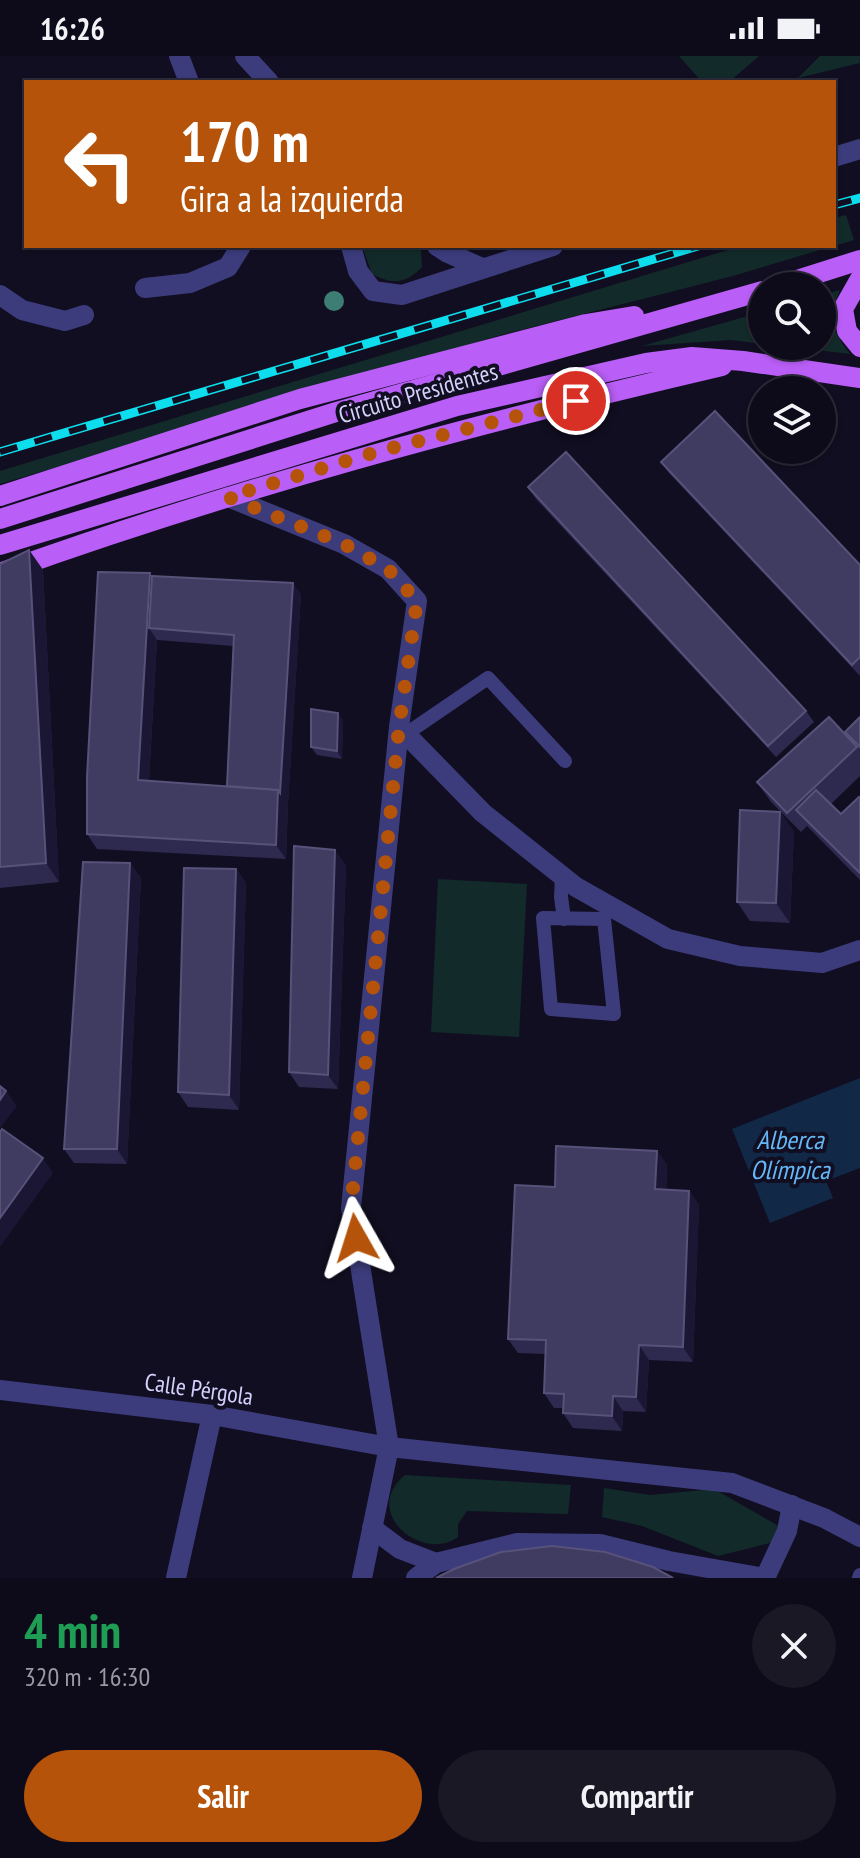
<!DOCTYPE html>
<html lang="es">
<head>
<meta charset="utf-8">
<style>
  :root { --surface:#0d0a19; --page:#1b1826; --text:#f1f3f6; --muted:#9a9aa2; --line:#2d2b38; --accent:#b45309 }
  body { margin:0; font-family:"PT Sans Narrow",sans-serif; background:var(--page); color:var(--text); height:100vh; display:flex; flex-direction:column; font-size:30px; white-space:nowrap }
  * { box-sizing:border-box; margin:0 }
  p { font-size:26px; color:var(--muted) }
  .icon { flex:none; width:44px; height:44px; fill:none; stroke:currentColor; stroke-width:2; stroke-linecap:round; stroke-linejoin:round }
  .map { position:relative; height:1522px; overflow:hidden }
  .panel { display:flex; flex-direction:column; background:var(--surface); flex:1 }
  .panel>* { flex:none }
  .banner { position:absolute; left:24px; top:24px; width:812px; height:168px; border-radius:0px; box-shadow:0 2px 6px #0004,0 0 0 2px var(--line); background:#b45309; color:#fff; overflow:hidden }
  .controls { position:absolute; left:748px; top:216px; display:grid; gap:16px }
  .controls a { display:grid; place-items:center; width:88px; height:88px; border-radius:50%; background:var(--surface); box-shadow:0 2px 6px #0004,0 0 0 2px var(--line); font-size:40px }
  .pin { position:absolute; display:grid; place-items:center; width:68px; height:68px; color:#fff; margin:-34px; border:4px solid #fff; border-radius:50%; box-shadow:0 2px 8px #0007 }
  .me { position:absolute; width:88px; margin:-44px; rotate:354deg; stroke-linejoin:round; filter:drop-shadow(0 0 6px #0008) }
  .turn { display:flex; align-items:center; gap:28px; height:168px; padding:0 24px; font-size:36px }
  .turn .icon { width:104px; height:104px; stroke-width:2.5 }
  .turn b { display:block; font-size:56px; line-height:68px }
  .round { display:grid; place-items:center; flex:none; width:84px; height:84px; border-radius:42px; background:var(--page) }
  .headline { display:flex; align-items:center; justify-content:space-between; height:136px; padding:0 24px }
  h1 { font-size:48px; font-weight:800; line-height:60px; color:#1e9e55 }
  .action { display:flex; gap:16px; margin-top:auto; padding:16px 24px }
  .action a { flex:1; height:92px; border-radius:48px; background:var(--accent); color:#fff; font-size:32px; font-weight:800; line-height:92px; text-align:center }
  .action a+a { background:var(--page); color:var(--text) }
  .status { display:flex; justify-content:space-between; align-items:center; height:56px; padding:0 40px; background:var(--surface); direction:ltr }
  .status svg { height:22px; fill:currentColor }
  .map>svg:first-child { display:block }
  .green { fill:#122a29 }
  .water { fill:#112847 }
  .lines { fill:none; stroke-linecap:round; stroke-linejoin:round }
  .service { stroke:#3c3c7d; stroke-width:14 }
  .minor { stroke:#3c3c7d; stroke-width:20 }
  .primary { stroke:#b95ef6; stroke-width:20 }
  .rail-casing { stroke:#0dddec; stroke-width:9 }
  .rail { stroke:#110e21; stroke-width:6; stroke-dasharray:18; stroke-linecap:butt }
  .tree { fill:#3d7d74 }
  .wall { fill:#2e294e; fill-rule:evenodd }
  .shaded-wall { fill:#1b1634 }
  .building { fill:#403b61; stroke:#575279; stroke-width:2 }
  .route { stroke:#b45309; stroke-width:14; stroke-dasharray:0 25.2 }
  .labels { text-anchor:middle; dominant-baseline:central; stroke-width:8; stroke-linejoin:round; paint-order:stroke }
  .street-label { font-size:24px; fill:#d4d1fc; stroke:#110e21 }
  .water-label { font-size:26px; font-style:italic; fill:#65b8f7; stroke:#110e21 }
</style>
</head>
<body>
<div class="status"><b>16:26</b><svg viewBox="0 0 49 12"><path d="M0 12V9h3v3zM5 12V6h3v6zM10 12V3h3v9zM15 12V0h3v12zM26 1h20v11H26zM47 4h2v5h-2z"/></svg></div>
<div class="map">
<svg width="860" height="1522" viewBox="0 0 860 1522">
  <rect width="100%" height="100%" fill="#110e21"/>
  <g class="green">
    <polygon points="679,0 759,0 729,26 702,26"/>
    <polygon points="820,0 860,0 860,7 798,22"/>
    <polygon points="846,159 854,184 834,190 834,162"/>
    <path d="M362,190H417L421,194L422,211C406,228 392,229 372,218Z"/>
    <polygon points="741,190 833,190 733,220 501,279 0,428 0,415"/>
    <path d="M840,234C828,261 832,275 850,298L783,290H822V239Z"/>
    <polygon points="762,256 762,288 731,284 642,290"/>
    <polygon points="438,823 527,828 519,981 431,976"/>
    <path d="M405,1419L571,1429L568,1458L467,1455L458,1468V1481C422,1507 360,1456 405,1419Z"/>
    <polygon points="604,1432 650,1439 714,1433 777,1469 781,1475 778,1482 770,1487 718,1500 642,1470 602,1461"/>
  </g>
  <polygon class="water" points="860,1022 860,1112 826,1125 833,1142 770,1167 732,1073"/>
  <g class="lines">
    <g class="service">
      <polyline points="406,678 488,622 565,705"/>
      <polyline points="562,820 561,841 564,863"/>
      <polygon points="543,862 604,863 614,958 551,953"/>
      <polyline points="859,1522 860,1519"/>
    </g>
    <g class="minor">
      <polyline points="179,0 189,26"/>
      <polyline points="245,0 269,26"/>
      <polyline points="834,101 860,93"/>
      <polyline points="351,190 358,215 373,235 402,239 553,190"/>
      <polyline points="437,190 446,196 482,212"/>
      <polyline points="145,232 190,227 228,211 241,190"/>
      <polyline points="0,239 22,254 65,265 84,259"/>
      <polyline points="228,441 344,488 388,513 417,545 399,671 351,1152 389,1391 362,1522"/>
      <polyline points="399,671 483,757 576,831 668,883 740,900 822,907 860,894"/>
      <polyline points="0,1334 212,1359 389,1391 732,1427 824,1462 860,1481"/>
      <polyline points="372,1472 400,1493 436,1507"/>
      <polyline points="176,1522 212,1359"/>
      <polyline points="416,1522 436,1507 517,1487 600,1488 669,1505 764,1522"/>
      <polyline points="765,1522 787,1475 792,1449"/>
    </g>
    <g class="primary">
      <polyline points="860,223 843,253 847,275 860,291"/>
      <polyline points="778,230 860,204"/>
      <polyline points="0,440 300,343 586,268 634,260"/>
      <polyline points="0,463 336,356 762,235"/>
      <polyline points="0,489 457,350 646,307 692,301 743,305 860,322"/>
      <path d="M0,517C236,432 478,367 722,310"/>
    </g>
    <g class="rail-casing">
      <g id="rail">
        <polyline points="834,149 860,142"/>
        <polyline points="0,396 698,190"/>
      </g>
    </g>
    <use href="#rail" class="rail"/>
  </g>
  <circle class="tree" cx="334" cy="245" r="10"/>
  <g class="wall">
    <polygon points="661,406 860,509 860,620 669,417"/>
    <polygon points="528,431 806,655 814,666 776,701 536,443"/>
    <polygon points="29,494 43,514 59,826 0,832 0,508"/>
    <path d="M150,517L152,520L301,538L288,748L286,803L97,793L87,778ZM157,584L233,590L227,730L149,725Z"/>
    <polygon points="338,657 343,665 342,703 317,699 311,691"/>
    <polygon points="860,661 860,720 831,748 841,758 860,742 860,824 807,770 801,776 771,746 757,726 852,686 845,676"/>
    <polygon points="780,756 794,776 790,867 750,865 737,846"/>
    <polygon points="130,807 141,822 127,1108 74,1107 64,1093"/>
    <polygon points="346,809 338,1033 299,1031 289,1016"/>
    <polygon points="236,813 246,827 239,1054 188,1051 178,1036"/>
    <polygon points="657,1095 667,1109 666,1134 689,1135 699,1149 693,1306 649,1304 646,1356 623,1355 622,1375 573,1372 563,1357 563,1352 554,1352 544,1337 546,1298 518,1297 508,1283 555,1131"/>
  </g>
  <g class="shaded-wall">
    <polygon points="29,494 43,514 59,826 46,807"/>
    <polygon points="150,517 160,531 149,572 157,584 148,739 138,724"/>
    <polygon points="293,527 301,538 288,748 286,803 276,789 278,734"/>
    <polygon points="338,657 343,665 342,703 337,695"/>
    <polygon points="780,756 794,776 790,867 776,847"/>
    <polygon points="335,794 346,809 338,1033 328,1019"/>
    <polygon points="130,807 141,822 127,1108 117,1093"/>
    <polygon points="236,813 246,827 239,1054 229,1039"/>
    <polygon points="6,1035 17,1050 0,1072 0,1044"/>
    <polygon points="657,1095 667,1109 665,1148 655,1133"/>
    <polygon points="43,1102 53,1117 0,1191 0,1162"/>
    <polygon points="689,1135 699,1149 693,1306 683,1291"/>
    <polygon points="639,1289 649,1304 646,1356 636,1341"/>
    <polygon points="613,1340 623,1355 622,1375 612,1360"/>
  </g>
  <g class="building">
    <polygon points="715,355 860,509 860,601 852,609 661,406"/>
    <polygon points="566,396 806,655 768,690 528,431"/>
    <polygon points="29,494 46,807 0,811 0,508"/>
    <polygon points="98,516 150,517 138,724 278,734 276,789 87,778 87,721"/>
    <polygon points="152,520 293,527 280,737 278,734 227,730 234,579 149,572"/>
    <polygon points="311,653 338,657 337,695 311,691"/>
    <polygon points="829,661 857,691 787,757 757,726"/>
    <polygon points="860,661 860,691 845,676"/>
    <polygon points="816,734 841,758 859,741 860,742 860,817 796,754"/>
    <polygon points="740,754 780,756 776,847 737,846"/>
    <polygon points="294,790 335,794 328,1019 289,1016"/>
    <polygon points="83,806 130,807 117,1093 64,1093"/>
    <polygon points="184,812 236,813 229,1039 178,1036"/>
    <polygon points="0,1030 6,1035 0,1044"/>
    <polygon points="2,1073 43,1102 0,1162 0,1076"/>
    <polygon points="556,1090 657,1095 655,1133 689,1135 683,1291 639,1289 636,1341 613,1340 612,1360 563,1357 564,1338 544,1337 546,1284 508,1283 515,1129 555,1131"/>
    <polygon points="552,1490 605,1496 653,1511 673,1522 436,1522 454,1513 501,1496"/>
  </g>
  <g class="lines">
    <polyline class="route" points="356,1182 351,1152 399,671 417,545 388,513 344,488 228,441 376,396 576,345"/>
  </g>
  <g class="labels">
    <g class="street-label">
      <text transform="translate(418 337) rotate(-16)">Circuito Presidentes</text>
      <text transform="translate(199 1333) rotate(8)">Calle Pérgola</text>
    </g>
    <g class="water-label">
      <text x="790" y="1083">Alberca<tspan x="790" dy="30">Olímpica</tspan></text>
    </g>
  </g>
</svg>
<div class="controls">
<a><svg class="icon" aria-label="search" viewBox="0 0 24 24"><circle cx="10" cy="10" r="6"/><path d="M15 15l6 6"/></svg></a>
<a><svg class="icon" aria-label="layers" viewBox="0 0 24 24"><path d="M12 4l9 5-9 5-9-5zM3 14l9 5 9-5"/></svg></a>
</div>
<div class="pin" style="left:576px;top:345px;background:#d93025"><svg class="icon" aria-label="arrive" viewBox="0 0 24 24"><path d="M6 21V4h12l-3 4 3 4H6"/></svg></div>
<svg class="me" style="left:356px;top:1182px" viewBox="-20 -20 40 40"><path d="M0-17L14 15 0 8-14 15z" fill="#b45309" stroke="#fff" stroke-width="4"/></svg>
<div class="banner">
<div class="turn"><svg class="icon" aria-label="left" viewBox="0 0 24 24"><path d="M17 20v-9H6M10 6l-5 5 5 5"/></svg><div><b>170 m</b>Gira a la izquierda</div></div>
</div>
</div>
<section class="panel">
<div class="headline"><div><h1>4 min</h1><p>320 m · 16:30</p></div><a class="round"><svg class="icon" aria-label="close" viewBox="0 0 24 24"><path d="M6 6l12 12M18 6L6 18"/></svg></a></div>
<div class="action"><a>Salir</a><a>Compartir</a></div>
</section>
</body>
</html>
